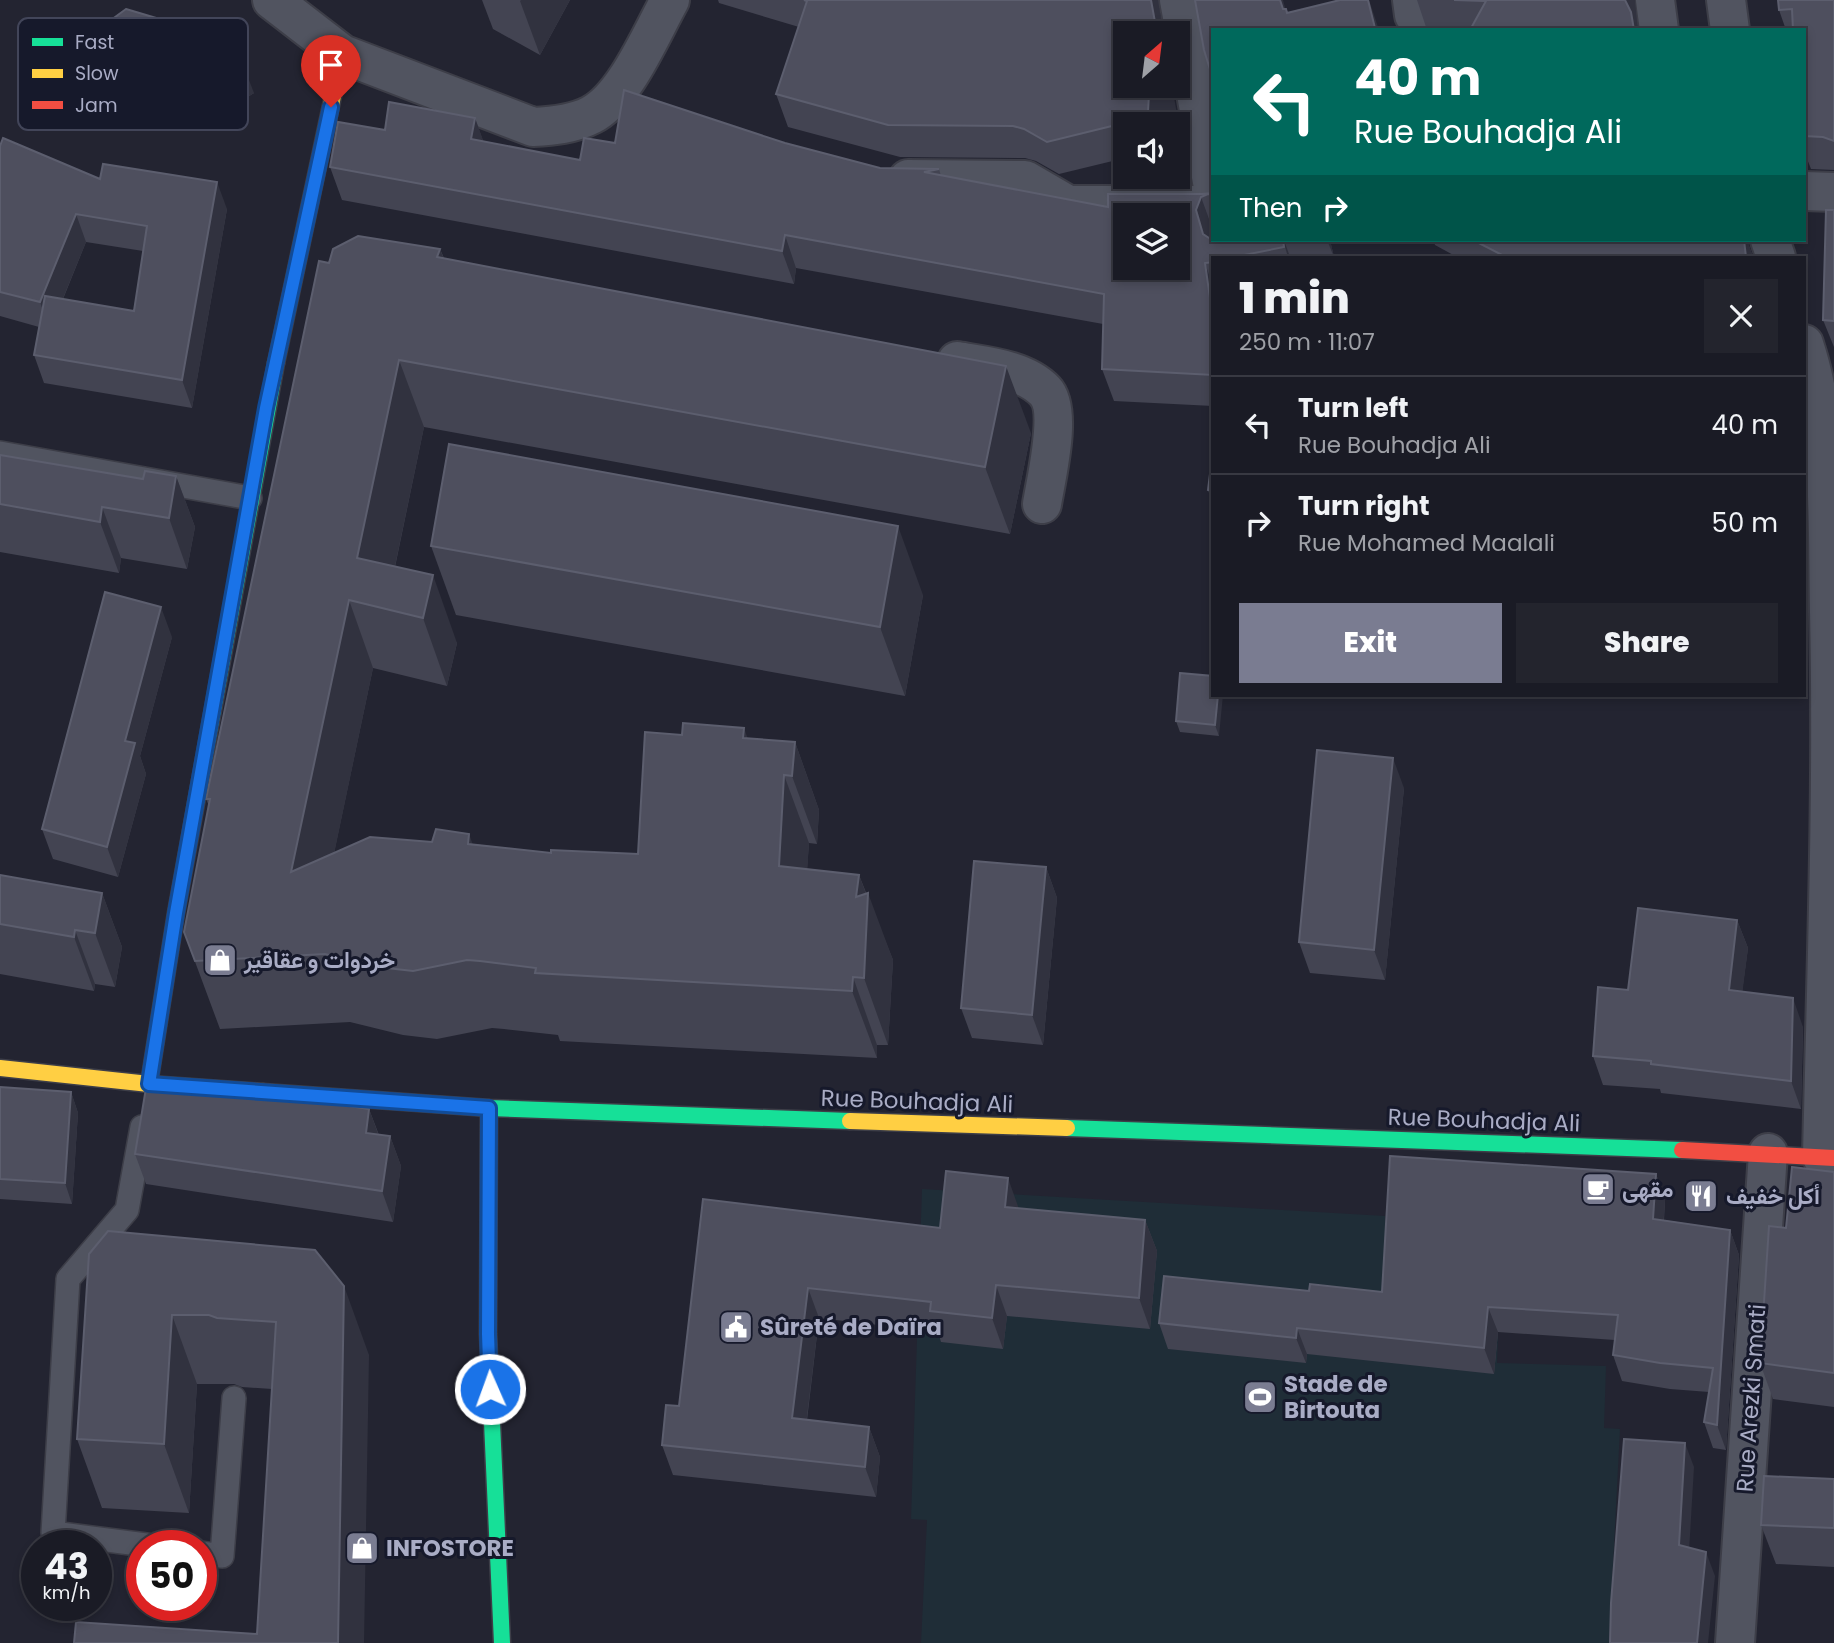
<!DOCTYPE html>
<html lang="en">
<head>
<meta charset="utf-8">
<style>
  :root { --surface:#1a1b25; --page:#23242d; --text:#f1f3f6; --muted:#9fa1a7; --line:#383942; --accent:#7a7c91 }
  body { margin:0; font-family:Poppins,Vazirmatn,sans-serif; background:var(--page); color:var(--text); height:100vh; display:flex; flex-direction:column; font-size:26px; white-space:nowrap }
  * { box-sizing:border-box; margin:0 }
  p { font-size:23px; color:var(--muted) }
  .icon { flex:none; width:38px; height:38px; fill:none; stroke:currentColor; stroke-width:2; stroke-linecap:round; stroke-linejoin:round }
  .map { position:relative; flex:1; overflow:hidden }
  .side { position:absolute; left:1211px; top:256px; width:595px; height:441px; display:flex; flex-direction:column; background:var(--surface); border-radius:0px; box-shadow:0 4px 10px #0003,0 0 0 2px var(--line) }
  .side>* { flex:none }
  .hud { position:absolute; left:1211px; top:28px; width:595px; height:214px; border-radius:0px; box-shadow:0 4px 10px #0003,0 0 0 2px var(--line); background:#00695c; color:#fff; overflow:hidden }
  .needle { width:46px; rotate:28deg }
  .fabs { position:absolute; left:1113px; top:21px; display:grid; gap:14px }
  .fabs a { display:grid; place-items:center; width:77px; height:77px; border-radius:0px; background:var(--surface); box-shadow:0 4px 10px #0003,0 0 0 2px var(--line); font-size:35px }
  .speed { position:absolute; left:21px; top:1530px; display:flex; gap:14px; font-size:35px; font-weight:700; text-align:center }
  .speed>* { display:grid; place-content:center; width:91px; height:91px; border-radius:50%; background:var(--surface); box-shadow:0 4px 10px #0003,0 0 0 2px var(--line); line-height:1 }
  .speed small { font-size:18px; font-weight:400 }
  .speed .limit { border:10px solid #d22; background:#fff; color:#111 }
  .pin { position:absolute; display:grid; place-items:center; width:60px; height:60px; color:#fff; margin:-72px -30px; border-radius:50% 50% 50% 0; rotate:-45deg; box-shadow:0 0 7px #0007 }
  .pin .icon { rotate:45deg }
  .me { position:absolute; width:77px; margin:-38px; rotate:358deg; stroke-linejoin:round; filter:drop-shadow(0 0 5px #0008) }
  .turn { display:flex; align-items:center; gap:24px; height:147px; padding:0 28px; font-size:32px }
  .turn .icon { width:91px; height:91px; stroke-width:2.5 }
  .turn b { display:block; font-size:49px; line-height:60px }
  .then { display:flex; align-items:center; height:66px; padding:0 28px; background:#0003; gap:14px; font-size:26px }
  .round { display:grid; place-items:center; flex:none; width:74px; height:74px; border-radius:0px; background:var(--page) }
  .overview { display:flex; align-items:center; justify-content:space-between; height:119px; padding:0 28px }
  h1 { font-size:42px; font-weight:800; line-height:52px }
  .primary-button { display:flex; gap:14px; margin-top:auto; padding:14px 28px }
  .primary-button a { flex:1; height:80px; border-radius:0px; background:var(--accent); color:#fff; font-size:28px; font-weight:800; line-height:80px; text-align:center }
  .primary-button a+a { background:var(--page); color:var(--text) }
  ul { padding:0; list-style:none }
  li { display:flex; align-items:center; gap:21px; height:98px; padding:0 28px; border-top:2px solid var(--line) }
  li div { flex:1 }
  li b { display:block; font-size:26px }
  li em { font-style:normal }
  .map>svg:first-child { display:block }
  .green { fill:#1f2d37 }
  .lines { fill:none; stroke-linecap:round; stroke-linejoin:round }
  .lane-casing { stroke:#3d3e48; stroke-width:26 }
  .street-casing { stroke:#3d3e48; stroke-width:42 }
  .fast-casing { stroke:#3d3e48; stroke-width:19 }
  .slow-casing { stroke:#3d3e48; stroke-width:19 }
  .jam-casing { stroke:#3d3e48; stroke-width:19 }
  .lane { stroke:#515460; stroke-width:23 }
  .street { stroke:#515460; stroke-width:38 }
  .fast { stroke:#16e098; stroke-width:16 }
  .slow { stroke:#ffcf43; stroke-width:16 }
  .jam { stroke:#f24e42; stroke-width:16 }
  .wall { fill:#434452; fill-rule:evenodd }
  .shaded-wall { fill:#31323f }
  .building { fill:#4e4f5e; stroke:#5c5e6e; stroke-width:2; fill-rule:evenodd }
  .route-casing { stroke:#114b97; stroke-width:18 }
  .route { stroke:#1a73e8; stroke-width:12 }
  .labels { text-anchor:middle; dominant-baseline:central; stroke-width:6; stroke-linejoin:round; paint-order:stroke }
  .poi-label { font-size:23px; font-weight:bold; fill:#a9acc5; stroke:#16192b; text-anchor:start }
  .street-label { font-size:23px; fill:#a9acc5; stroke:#16192b }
  .key { fill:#16192b; stroke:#424559; stroke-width:2 }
  .key-label { font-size:19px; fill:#a9acc5 }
</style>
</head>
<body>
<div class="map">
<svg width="1834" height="1643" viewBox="0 0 1834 1643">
  <rect width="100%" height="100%" fill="#232431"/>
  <polygon class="green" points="922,1189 1385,1216 1387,1310 1473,1333 1498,1337 1497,1363 1606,1366 1604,1428 1620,1429 1609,1643 921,1643 927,1520 911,1519"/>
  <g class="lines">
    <g class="lane-casing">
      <g id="lane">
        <polyline points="0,453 250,498"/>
        <polyline points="142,1127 127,1210 68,1279 53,1533 146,1545"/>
        <polyline points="201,1553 222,1556 234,1398"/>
      </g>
    </g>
    <g class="street-casing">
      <g id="street">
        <path d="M272,0L342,54L533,127C552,126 574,124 591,115C625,98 651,34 670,0"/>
        <polyline points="1179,0 1213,187"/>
        <polyline points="1412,0 1414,15"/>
        <polyline points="1655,0 1659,30"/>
        <polyline points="1726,0 1730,30"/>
        <polyline points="908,179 1025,180 1068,205 1213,205"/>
        <polyline points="1804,191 1834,192"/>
        <polyline points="1770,240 1776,257"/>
        <path d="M1804,344C1832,429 1827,523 1829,612C1833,794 1826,975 1822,1157"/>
        <path d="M957,361C985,366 1024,369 1045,391C1063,410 1046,479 1042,504"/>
        <polyline points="1735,1643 1768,1153"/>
      </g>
    </g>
    <g class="fast-casing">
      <g id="fast">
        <polyline points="149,1084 176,913 276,363"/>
        <polyline points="263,1092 489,1108 850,1121"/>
        <polyline points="489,1108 488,1334 502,1643"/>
        <polyline points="1067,1128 1682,1150"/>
      </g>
    </g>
    <g class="slow-casing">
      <g id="slow">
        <polyline points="276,363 342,54"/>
        <polyline points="0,1068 149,1084 263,1092"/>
        <polyline points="850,1121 1067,1128"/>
      </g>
    </g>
    <g class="jam-casing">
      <polyline id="jam" points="1682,1150 1834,1158"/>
    </g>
    <use href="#lane" class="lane"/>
    <use href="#street" class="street"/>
    <use href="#fast" class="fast"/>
    <use href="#slow" class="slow"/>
    <use href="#jam" class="jam"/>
  </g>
  <g class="wall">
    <polygon points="482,0 570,0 540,55 493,29"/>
    <polygon points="718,0 1158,0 1163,33 1125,33 1177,114 1164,124 1125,124 1125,158 1059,174 1036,161 1025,158 900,157 788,127 776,94 799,27 719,3"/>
    <polygon points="1417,0 1635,0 1638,30 1427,30"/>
    <polygon points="1834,0 1834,170 1811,169 1804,151 1804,30 1786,30 1779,10"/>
    <polygon points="92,34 254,93 197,129 116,111 95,54 98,52"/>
    <polygon points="475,118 483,141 580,160 615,143 785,143 880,168 939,169 941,176 1108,207 1213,193 1213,230 1210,238 1213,240 1330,240 1334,257 1213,257 1213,406 1114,401 1102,369 1103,324 796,268 794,284 342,200 330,167 385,130"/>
    <path d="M0,146L100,179L227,209L192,408L44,383L34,355L39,327L0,316ZM86,242L143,251L134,311L63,299Z"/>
    <polygon points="1834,210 1834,347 1823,320"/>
    <polygon points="1433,240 1747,240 1753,257 1457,257 1435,245"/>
    <polygon points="440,249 444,258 1031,433 1010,534 424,427 395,567 457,643 447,686 373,668 334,853 473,844 551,853 638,854 682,735 747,738 795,742 819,810 817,844 809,843 807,869 859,875 893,960 888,1045 877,1045 877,1058 560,1041 558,1035 504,1029 492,1028 437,1039 403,1035 350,1022 220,1029 184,932 209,806 206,799 329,263"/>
    <polygon points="1213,450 1213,504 1208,490"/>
    <polygon points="0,455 143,479 176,476 195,527 187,569 121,558 119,573 0,552"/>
    <polygon points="431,546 923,595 905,696 456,615"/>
    <polygon points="172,637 140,756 146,774 118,877 53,859 42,829"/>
    <polygon points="1213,676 1219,736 1180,732 1176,721"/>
    <polygon points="1404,788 1385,980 1310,973 1299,942"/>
    <polygon points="1046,867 1057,898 1043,1045 972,1038 961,1008"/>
    <polygon points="0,875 102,893 122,947 115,987 95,984 94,991 0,974"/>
    <polygon points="1737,920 1748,948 1742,992 1803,1027 1801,1109 1661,1093 1660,1089 1603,1085 1593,1056 1628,990"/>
    <polygon points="0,1087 71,1092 78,1113 72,1204 0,1199"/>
    <polygon points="369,1109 379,1135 390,1136 401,1166 393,1222 146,1184 135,1154"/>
    <polygon points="1834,1172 1834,1407 1773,1399 1760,1363 1786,1228"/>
    <polygon points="1656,1174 1665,1200 1664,1220 1730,1230 1739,1255 1726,1450 1713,1448 1704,1422 1709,1392 1670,1389 1622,1381 1613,1355 1615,1340 1498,1332 1494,1374 1307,1354 1306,1363 1168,1349 1159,1323 1309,1291 1382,1292"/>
    <polygon points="703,1199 940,1228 1019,1209 1145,1220 1157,1251 1150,1329 1007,1316 1003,1349 941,1342 938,1332 819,1318 807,1420 869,1427 880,1457 876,1497 673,1475 662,1445 679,1406"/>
    <polygon points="89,1254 369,1355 272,1389 242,1387 234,1384 197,1384 189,1513 102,1508 77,1439"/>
    <polygon points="1834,1479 1834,1567 1776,1564 1761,1525"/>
  </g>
  <g class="shaded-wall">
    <polygon points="521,0 570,0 540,55 520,1"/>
    <polygon points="1151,0 1158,0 1163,33 1157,33"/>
    <polygon points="1280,0 1283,0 1291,30 1283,9"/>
    <polygon points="1368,0 1369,0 1379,30 1376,30"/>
    <polygon points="1625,0 1635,0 1638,30 1634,30"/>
    <polygon points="242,62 254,93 197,129 186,98"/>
    <polygon points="1160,86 1172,86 1177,114 1164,124 1152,124 1148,112 1149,94"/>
    <polygon points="475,118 487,151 471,139"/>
    <polygon points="217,182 227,209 192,408 182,380"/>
    <polygon points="1201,197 1213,230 1208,242 1203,234 1196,210"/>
    <polygon points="76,214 86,242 50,330 40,302"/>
    <polygon points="785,235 796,268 794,284 782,251"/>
    <polygon points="1283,240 1284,240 1290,257 1288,257"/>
    <polygon points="1327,240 1330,240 1334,257"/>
    <polygon points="1744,240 1747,240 1753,257 1746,257"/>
    <polygon points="440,249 465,317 437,257"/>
    <polygon points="1205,263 1213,286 1213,319"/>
    <polygon points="399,360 424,427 386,609 357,558"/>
    <polygon points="1006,366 1031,433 1010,534 985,467"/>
    <polygon points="176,476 195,527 187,569 169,518"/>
    <polygon points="102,507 121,558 119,573 100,522"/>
    <polygon points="898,526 923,595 905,696 880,627"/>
    <polygon points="1804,535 1806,541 1807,581 1804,574"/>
    <polygon points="433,575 457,643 447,686 423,618"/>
    <polygon points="349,600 373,668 316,940 291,872"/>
    <polygon points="161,607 172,637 140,756 146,774 118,877 107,847 125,741"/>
    <polygon points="1218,695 1223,695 1219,736 1215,725"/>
    <polygon points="744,728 768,796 743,738"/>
    <polygon points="795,742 819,810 817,844 792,776"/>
    <polygon points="1393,758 1404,788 1385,980 1374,950"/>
    <polygon points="784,775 809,843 803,934 779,866"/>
    <polygon points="469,834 494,902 468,844"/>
    <polygon points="1046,867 1057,898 1043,1045 1032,1015"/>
    <polygon points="859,875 868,899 868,893 893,960 888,1045 864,978 856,897"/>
    <polygon points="102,893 122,947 115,987 95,933"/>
    <polygon points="1737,920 1748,948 1739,1019 1729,990"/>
    <polygon points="75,930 95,984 94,991 74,937"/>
    <polygon points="853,977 877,1045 877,1058 852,991"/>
    <polygon points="1793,998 1803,1027 1801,1109 1791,1081"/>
    <polygon points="71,1092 78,1113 72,1204 65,1183"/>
    <polygon points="369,1109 380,1139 366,1133"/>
    <polygon points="390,1136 401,1166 393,1222 382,1191"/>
    <polygon points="1656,1174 1665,1200 1662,1244 1653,1219"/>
    <polygon points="1008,1178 1019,1209 1005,1207"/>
    <polygon points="1145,1220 1157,1251 1150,1329 1139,1298"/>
    <polygon points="1730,1230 1739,1255 1726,1450 1717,1425"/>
    <polygon points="996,1285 1007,1316 1003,1349 992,1318"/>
    <polygon points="344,1286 369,1355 364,1643 338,1643"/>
    <polygon points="808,1288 819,1318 803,1449 792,1418"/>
    <polygon points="1488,1307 1498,1332 1494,1374 1484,1348"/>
    <polygon points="172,1315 197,1384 189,1513 164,1444"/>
    <polygon points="1297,1328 1307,1354 1306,1363 1296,1338"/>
    <polygon points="869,1427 880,1457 876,1497 865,1467"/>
    <polygon points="1685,1443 1694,1467 1688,1569 1679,1545"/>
    <polygon points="1706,1552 1715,1576 1708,1643 1697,1643"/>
  </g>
  <g class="building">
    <polygon points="804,0 1151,0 1157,33 1125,33 1125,86 1160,86 1149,94 1148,112 1124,123 1047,142 1024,129 1013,126 888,125 776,94 807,1"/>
    <polygon points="1195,0 1280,0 1283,9 1286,9 1287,13 1340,0 1368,0 1375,28 1369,30 1213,30 1213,79 1204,50"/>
    <polygon points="1454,0 1625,0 1631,12 1634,30 1470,30 1486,1"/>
    <polygon points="1778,0 1834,0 1834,141 1823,137 1804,136 1804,30 1793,30 1792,9 1779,10"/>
    <polygon points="126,9 224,38 242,62 186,98 105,81 95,54 104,49 92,34"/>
    <path d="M624,90L785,143L880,168L939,169L924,172L1108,207V194H1201L1213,193V195L1208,194L1201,197L1196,210L1203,234L1209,238L1213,237V240H1283L1284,247L1234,257H1213V262L1205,263L1213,319V375L1102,369L1104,294L785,235L782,251L330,167L338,122L385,130L389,102L475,118L471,139L580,160L584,138L615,143ZM1125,215H1178V268H1125Z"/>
    <polygon points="3,138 100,179 103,164 217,182 182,380 34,355 45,296 134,311 147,226 76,214 40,302 0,292 0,146"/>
    <polygon points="1826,210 1834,210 1834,321 1823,320"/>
    <polygon points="358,236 440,249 437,257 1006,366 985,467 399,360 357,558 433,575 423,618 349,600 291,872 370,837 432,842 436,829 469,834 468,844 551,853 551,850 638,854 645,732 682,735 683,723 744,728 743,738 795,742 792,776 784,775 779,866 859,875 856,897 868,893 864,978 853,977 852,991 535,973 536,968 480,961 467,960 413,971 378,967 325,954 195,961 184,932 210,799 206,799 319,261 329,263 333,249"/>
    <polygon points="1473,240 1744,240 1746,257 1506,257"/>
    <polygon points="449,444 898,526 880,627 431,546"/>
    <polygon points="1213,450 1213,491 1208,490"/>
    <polygon points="0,455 143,479 145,471 176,476 169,518 102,507 100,522 0,504"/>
    <polygon points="105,592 161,607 125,741 135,743 107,847 42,829"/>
    <polygon points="1180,673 1213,676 1213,695 1218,695 1215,725 1176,721"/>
    <polygon points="1317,750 1393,758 1374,950 1299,942"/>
    <polygon points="974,861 1046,867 1032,1015 961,1008"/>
    <polygon points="0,875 102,893 95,933 75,930 74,937 0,924"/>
    <polygon points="1638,908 1737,920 1729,990 1793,998 1791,1081 1651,1064 1651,1061 1593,1056 1598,987 1628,990"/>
    <polygon points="148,1076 369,1109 366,1133 390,1136 382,1191 135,1154"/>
    <polygon points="0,1087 71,1092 65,1183 0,1179"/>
    <polygon points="1390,1156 1656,1174 1653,1219 1730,1230 1717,1425 1704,1422 1713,1368 1660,1363 1613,1355 1618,1315 1488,1307 1484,1348 1297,1328 1296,1338 1159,1323 1164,1276 1309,1291 1310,1284 1382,1292"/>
    <polygon points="1792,1167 1834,1172 1834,1373 1760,1363 1769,1226 1786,1228"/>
    <polygon points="946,1171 1008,1178 1005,1207 1145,1220 1139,1298 996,1285 992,1318 930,1311 931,1302 808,1288 792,1418 869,1427 865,1467 662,1445 666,1405 679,1406 703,1199 940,1228"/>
    <polygon points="108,1231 315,1250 344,1286 338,1643 74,1643 76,1622 257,1634 276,1322 217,1318 209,1315 172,1315 164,1444 77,1439 89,1254"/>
    <polygon points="1624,1439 1685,1443 1679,1545 1706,1552 1697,1643 1610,1643 1611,1603"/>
    <polygon points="1764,1476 1834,1479 1834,1528 1761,1525"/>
  </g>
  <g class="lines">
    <g class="route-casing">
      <polyline id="route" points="331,107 266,408 176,913 149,1084 489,1108 488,1334 490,1389"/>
    </g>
    <use href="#route" class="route"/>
  </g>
  <defs>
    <g id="shop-square" transform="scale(1.75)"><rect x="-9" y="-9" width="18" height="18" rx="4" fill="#7a7c91" stroke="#16192b"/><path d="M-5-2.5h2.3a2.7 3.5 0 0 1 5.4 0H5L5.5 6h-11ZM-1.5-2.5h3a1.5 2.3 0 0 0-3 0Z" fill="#fff"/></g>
    <g id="cafe-square" transform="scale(1.75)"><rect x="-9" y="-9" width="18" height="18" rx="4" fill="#7a7c91" stroke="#16192b"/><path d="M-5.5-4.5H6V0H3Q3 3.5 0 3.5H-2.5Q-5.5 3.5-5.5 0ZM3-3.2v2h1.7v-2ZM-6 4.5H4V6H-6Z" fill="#fff"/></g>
    <g id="restaurant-square" transform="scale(1.75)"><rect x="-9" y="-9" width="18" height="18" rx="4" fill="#7a7c91" stroke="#16192b"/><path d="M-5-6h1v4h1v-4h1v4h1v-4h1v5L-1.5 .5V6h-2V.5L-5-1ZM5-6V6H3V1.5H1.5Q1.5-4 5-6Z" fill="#fff"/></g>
    <g id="civic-square" transform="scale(1.75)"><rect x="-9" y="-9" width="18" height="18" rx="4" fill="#7a7c91" stroke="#16192b"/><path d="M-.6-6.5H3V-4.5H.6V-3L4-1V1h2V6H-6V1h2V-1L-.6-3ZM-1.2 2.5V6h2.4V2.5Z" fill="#fff"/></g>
    <g id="stadium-square" transform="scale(1.75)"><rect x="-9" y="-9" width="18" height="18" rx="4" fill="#7a7c91" stroke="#16192b"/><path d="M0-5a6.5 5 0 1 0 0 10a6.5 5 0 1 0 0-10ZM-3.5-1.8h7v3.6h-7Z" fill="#fff"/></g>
  </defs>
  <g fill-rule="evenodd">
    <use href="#shop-square" x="220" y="960"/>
    <use href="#cafe-square" x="1598" y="1189"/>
    <use href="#restaurant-square" x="1701" y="1196"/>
    <use href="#civic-square" x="736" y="1327"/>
    <use href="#stadium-square" x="1260" y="1397"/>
    <use href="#shop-square" x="362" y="1548"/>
  </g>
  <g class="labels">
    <g class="poi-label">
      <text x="244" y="960">خردوات و عقاقير</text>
      <text x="1622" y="1189">مقهى</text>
      <text x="1726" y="1196">أكل خفيف</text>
      <text x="760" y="1327">Sûreté de Daïra</text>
      <text x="1284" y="1384">Stade de<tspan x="1284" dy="26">Birtouta</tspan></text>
      <text x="386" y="1548">INFOSTORE</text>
    </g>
    <g class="street-label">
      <text transform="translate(917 1101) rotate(2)">Rue Bouhadja Ali</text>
      <text transform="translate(1484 1120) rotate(2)">Rue Bouhadja Ali</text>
      <text transform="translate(1751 1398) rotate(-86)">Rue Arezki Smati</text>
    </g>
  </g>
  <rect x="18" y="18" width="230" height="112" rx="10" class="key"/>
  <rect x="32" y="38" width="31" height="8" fill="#16e098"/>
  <rect x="32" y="69" width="31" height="9" fill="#ffcf43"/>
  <rect x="32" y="101" width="31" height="8" fill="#f24e42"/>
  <g class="key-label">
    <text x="75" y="49">Fast</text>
    <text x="75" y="80">Slow</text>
    <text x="75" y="112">Jam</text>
  </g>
</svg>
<div class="fabs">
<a><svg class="needle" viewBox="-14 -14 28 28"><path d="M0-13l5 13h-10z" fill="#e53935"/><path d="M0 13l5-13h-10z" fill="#9fa1a7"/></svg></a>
<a><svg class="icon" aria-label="sound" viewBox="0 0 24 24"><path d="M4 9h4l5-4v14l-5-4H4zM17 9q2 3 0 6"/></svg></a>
<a><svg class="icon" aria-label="layers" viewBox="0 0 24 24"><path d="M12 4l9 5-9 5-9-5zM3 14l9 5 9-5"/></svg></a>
</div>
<div class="speed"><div>43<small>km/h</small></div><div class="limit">50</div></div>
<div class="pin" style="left:331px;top:107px;background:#d93025"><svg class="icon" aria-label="arrive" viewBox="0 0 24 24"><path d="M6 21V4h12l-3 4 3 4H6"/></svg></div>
<svg class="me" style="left:490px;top:1389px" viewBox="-20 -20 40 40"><circle r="17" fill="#1a73e8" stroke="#fff" stroke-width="3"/><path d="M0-11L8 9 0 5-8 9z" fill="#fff"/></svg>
<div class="hud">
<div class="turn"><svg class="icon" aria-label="left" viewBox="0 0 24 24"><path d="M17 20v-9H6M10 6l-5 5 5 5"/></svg><div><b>40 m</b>Rue Bouhadja Ali</div></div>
<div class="then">Then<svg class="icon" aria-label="right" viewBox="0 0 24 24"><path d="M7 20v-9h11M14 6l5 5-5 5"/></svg></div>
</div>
<section class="side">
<div class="overview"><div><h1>1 min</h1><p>250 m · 11:07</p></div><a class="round"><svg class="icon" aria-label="close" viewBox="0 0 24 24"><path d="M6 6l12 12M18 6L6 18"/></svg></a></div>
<ul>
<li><svg class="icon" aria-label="left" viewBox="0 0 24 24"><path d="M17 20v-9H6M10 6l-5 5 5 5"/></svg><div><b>Turn left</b><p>Rue Bouhadja Ali</p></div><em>40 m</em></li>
<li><svg class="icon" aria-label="right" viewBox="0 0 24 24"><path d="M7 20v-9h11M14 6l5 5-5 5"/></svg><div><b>Turn right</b><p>Rue Mohamed Maalali</p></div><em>50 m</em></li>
</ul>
<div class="primary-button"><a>Exit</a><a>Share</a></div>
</section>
</div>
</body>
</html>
